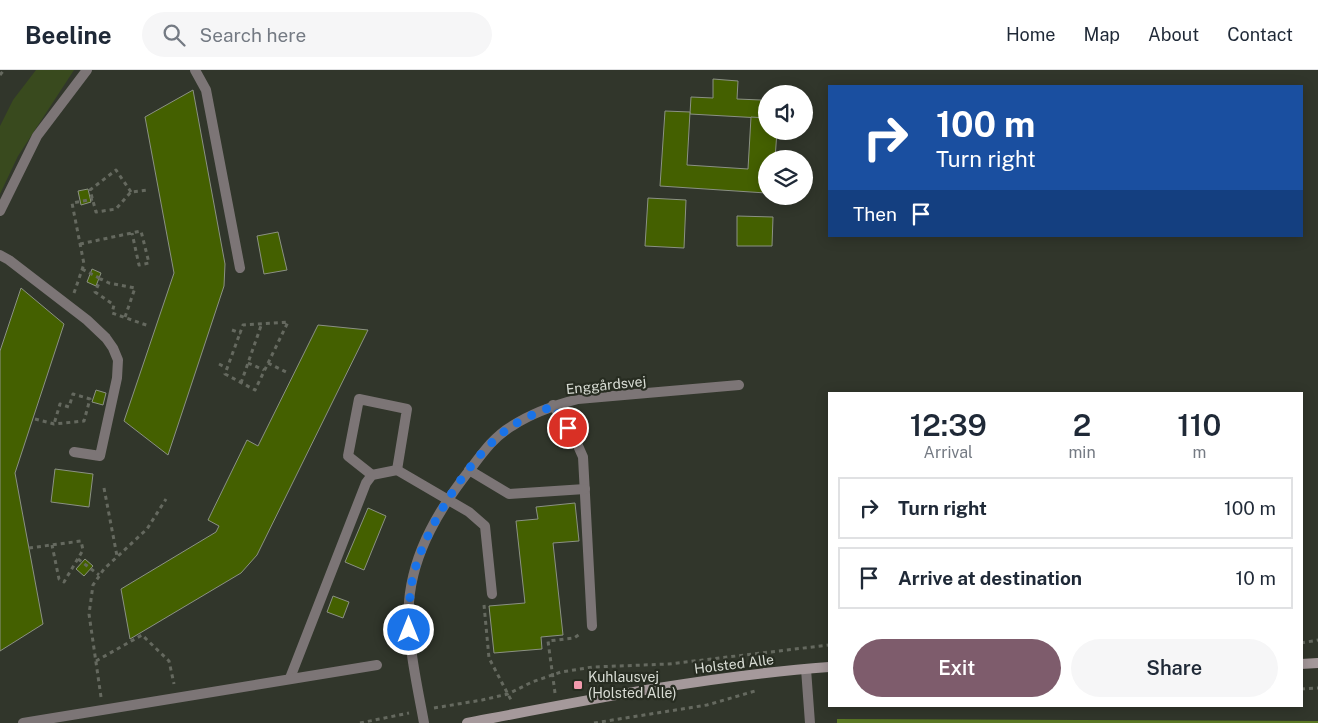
<!DOCTYPE html>
<html lang="en">
<head>
<meta charset="utf-8">
<style>
  :root { --surface:#fff; --page:#f6f6f7; --text:#1f2937; --muted:#747a83; --line:#e0e1e3; --accent:#7e5c6c }
  body { margin:0; font-family:"Public Sans",sans-serif; background:var(--page); color:var(--text); height:100vh; display:flex; flex-direction:column; font-size:19px; white-space:nowrap }
  * { box-sizing:border-box; margin:0 }
  p { font-size:16px; color:var(--muted) }
  .icon { flex:none; width:28px; height:28px; fill:none; stroke:currentColor; stroke-width:2; stroke-linecap:round; stroke-linejoin:round }
  .map { position:relative; flex:1; overflow:hidden }
  .drawer { position:absolute; left:828px; top:322px; width:475px; height:315px; display:flex; flex-direction:column; background:var(--surface); border-radius:0px; box-shadow:0 2px 12px #0003 }
  .drawer>* { flex:none }
  .banner { position:absolute; left:828px; top:15px; width:475px; height:152px; border-radius:0px; box-shadow:0 2px 12px #0003; background:#1a4fa0; color:#fff; overflow:hidden }
  .tools { position:absolute; left:758px; top:15px; display:grid; gap:10px }
  .tools a { display:grid; place-items:center; width:55px; height:55px; border-radius:50%; background:var(--surface); box-shadow:0 2px 12px #0003; font-size:25px }
  .pin { position:absolute; display:grid; place-items:center; width:42px; height:42px; color:#fff; margin:-21px; border:2px solid #fff; border-radius:50%; box-shadow:0 1px 5px #0007 }
  .me { position:absolute; width:55px; margin:-28px; rotate:0deg; stroke-linejoin:round; filter:drop-shadow(0 0 4px #0008) }
  .turn { display:flex; align-items:center; gap:18px; height:105px; padding:0 25px; font-size:22px }
  .turn .icon { width:65px; height:65px; stroke-width:2.5 }
  .turn b { display:block; font-size:35px; line-height:42px }
  .then { display:flex; align-items:center; height:48px; padding:0 25px; background:#0003; gap:10px; font-size:19px }
  .eta { display:flex; justify-content:space-evenly; align-items:center; height:85px; text-align:center }
  .eta b { font-size:30px; font-weight:600; line-height:35px }
  .action { display:flex; gap:10px; margin-top:auto; padding:10px 25px }
  .action a { flex:1; height:58px; border-radius:30px; background:var(--accent); color:#fff; font-size:20px; font-weight:600; line-height:58px; text-align:center }
  .action a+a { background:var(--page); color:var(--text) }
  ul { padding:0; list-style:none }
  li { display:flex; align-items:center; gap:15px; height:62px; margin:0 10px 8px; padding:0 15px; border:2px solid var(--line); border-radius:0px }
  li div { flex:1 }
  li b { display:block; font-size:19px }
  li em { font-style:normal }
  header { display:flex; align-items:center; gap:30px; box-sizing:border-box; height:70px; padding:0 25px; background:var(--surface); border-bottom:1px solid var(--line) }
  header strong { font-size:24px }
  nav { display:flex; gap:28px; margin-inline-start:auto; font-size:18px }
  .search { width:350px; height:45px; background:var(--page); display:flex; align-items:center; gap:12px; box-sizing:border-box; padding:0 18px; border-radius:28px; color:var(--muted); font-size:19px }
  .map>svg:first-child { display:block }
  .green { fill:#394a1e }
  .forest { fill:#5b7824 }
  .building { fill:#446000; stroke:#8b9184 }
  .lines { fill:none; stroke-linecap:round; stroke-linejoin:round }
  .path { stroke:#65695f; stroke-width:3; stroke-dasharray:4 4; stroke-linecap:butt }
  .lane { stroke:#7c7576; stroke-width:10 }
  .street { stroke:#7c7576; stroke-width:10 }
  .secondary { stroke:#a5999b; stroke-width:10 }
  .route { stroke:#1a73e8; stroke-width:9; stroke-dasharray:0 16.2 }
  .poi-dot { fill:#f29aad; stroke:#272c21; stroke-width:2 }
  .labels { text-anchor:middle; dominant-baseline:central; stroke-width:4.5; stroke-linejoin:round; paint-order:stroke }
  .street-label { font-size:14px; fill:#d9ddd5; stroke:#272c21 }
  .poi-label { font-size:14px; fill:#d9ddd5; stroke:#272c21; text-anchor:start }
</style>
</head>
<body>
<header>
<strong>Beeline</strong>
<div class="search"><svg class="icon" aria-label="search" viewBox="0 0 24 24"><circle cx="10" cy="10" r="6"/><path d="M15 15l6 6"/></svg>Search here</div>
<nav><a>Home</a><a>Map</a><a>About</a><a>Contact</a></nav>
</header>
<div class="map">
<svg width="1318" height="653" viewBox="0 0 1318 653">
  <rect width="100%" height="100%" fill="#31362b"/>
  <polygon class="green" points="36,0 74,0 18,86 0,124 0,56 13,30"/>
  <polygon class="forest" points="837,649 1318,651 1318,653 837,653"/>
  <g class="building">
    <polygon points="713,9 738,11 737,29 761,30 761,48 690,44 691,27 713,28"/>
    <polygon points="193,20 225,194 224,216 168,385 124,351 174,203 145,47"/>
    <polygon points="665,41 690,42 687,95 748,99 751,47 766,48 766,61 777,61 775,89 766,89 766,123 660,116"/>
    <polygon points="88,119 91,132 81,135 78,121"/>
    <polygon points="648,128 686,130 684,178 645,176"/>
    <polygon points="737,146 773,147 772,176 737,176"/>
    <polygon points="278,162 287,200 264,204 257,166"/>
    <polygon points="92,199 101,203 96,216 87,212"/>
    <polygon points="21,218 64,254 15,403 43,554 0,581 0,281"/>
    <polygon points="318,255 368,260 257,485 241,503 130,569 121,519 216,462 219,456 208,450 247,370 258,376"/>
    <polygon points="96,320 106,323 103,335 92,332"/>
    <polygon points="55,399 93,404 89,437 51,432"/>
    <polygon points="575,433 579,471 553,473 563,565 541,567 542,579 494,583 489,536 525,533 516,451 538,449 536,437"/>
    <polygon points="368,438 386,446 364,500 345,492"/>
    <polygon points="85,489 93,496 84,506 76,499"/>
    <polygon points="333,526 349,532 343,548 327,542"/>
  </g>
  <g class="lines">
    <g class="path">
      <polyline points="0,5 4,0"/>
      <polyline points="131,122 116,100 90,120 96,142 116,139 131,122 148,120"/>
      <polyline points="80,174 141,161 149,193 139,195 132,163"/>
      <polyline points="82,199 101,209"/>
      <polyline points="74,223 84,194 72,133 93,129"/>
      <polyline points="125,247 135,218 109,213 101,209 95,222 114,235 112,243 149,256"/>
      <polyline points="232,260 240,263 243,255 288,252 255,320 225,304 240,263"/>
      <polyline points="248,293 264,300"/>
      <polyline points="268,293 286,302"/>
      <polyline points="219,294 227,298"/>
      <polyline points="241,313 262,253"/>
      <polyline points="35,349 54,354 84,351 90,329 73,324 69,337 60,334 54,354"/>
      <polyline points="104,418 117,486"/>
      <polyline points="29,478 81,471 83,480 64,512 59,509 52,475"/>
      <polyline points="78,489 99,505"/>
      <polyline points="484,535 489,588 511,630"/>
      <polyline points="1301,573 1318,570"/>
      <polyline points="96,591 142,565 169,591 174,614"/>
      <polyline points="1301,619 1318,618"/>
      <polyline points="555,623 548,571 574,568 580,564"/>
      <polyline points="101,627 89,544 93,515 104,499 147,459 166,429"/>
      <polyline points="434,638 482,630 508,624 532,612 561,602 593,597 669,594 829,575"/>
      <polyline points="360,653 409,643"/>
      <polyline points="594,653 707,635 755,621"/>
    </g>
    <g class="lane">
      <polyline points="195,0 206,20 240,198"/>
      <polyline points="0,141 37,66 87,0"/>
      <polyline points="0,185 9,190 87,250 106,268 113,278 118,290 117,308 100,386 74,382"/>
      <polyline points="553,335 575,369 583,387 592,556"/>
      <polyline points="469,400 509,424 585,419"/>
      <polyline points="372,405 348,386 359,329 407,339 397,400"/>
      <polyline points="290,608 366,413 372,405 397,400 469,442 485,456 492,524"/>
      <polyline points="23,653 377,595"/>
    </g>
    <g class="street">
      <polyline points="806,599 810,653"/>
      <path d="M424,653C417,614 407,572 409,532C413,481 441,436 472,397C484,381 495,366 512,356C532,343 555,335 578,329L739,315"/>
    </g>
    <g class="secondary">
      <polyline points="1301,594 1318,593"/>
      <path d="M467,653C587,630 707,606 829,597"/>
    </g>
  </g>
  <g class="lines">
    <path class="route" d="M409,560C409,540 409,519 415,499C427,456 473,381 512,356C524,348 539,342 553,336L568,358"/>
  </g>
  <rect class="poi-dot" x="573" y="610" width="10" height="10" rx="2.5"/>
  <g class="labels">
    <g class="street-label">
      <text transform="translate(606 315) rotate(-6)">Enggårdsvej</text>
      <text transform="translate(734 594) rotate(-7)">Holsted Alle</text>
    </g>
    <g class="poi-label">
      <text x="588" y="607">Kuhlausvej<tspan x="588" dy="16">(Holsted Alle)</tspan></text>
    </g>
  </g>
</svg>
<div class="tools">
<a><svg class="icon" aria-label="sound" viewBox="0 0 24 24"><path d="M4 9h4l5-4v14l-5-4H4zM17 9q2 3 0 6"/></svg></a>
<a><svg class="icon" aria-label="layers" viewBox="0 0 24 24"><path d="M12 4l9 5-9 5-9-5zM3 14l9 5 9-5"/></svg></a>
</div>
<div class="pin" style="left:568px;top:358px;background:#d93025"><svg class="icon" aria-label="arrive" viewBox="0 0 24 24"><path d="M6 21V4h12l-3 4 3 4H6"/></svg></div>
<svg class="me" style="left:409px;top:560px" viewBox="-20 -20 40 40"><circle r="17" fill="#1a73e8" stroke="#fff" stroke-width="3"/><path d="M0-11L8 9 0 5-8 9z" fill="#fff"/></svg>
<div class="banner">
<div class="turn"><svg class="icon" aria-label="right" viewBox="0 0 24 24"><path d="M7 20v-9h11M14 6l5 5-5 5"/></svg><div><b>100 m</b>Turn right</div></div>
<div class="then">Then<svg class="icon" aria-label="arrive" viewBox="0 0 24 24"><path d="M6 21V4h12l-3 4 3 4H6"/></svg></div>
</div>
<section class="drawer">
<div class="eta">
<div><b>12:39</b><p>Arrival</p></div>
<div><b>2</b><p>min</p></div>
<div><b>110</b><p>m</p></div>
</div>
<ul>
<li><svg class="icon" aria-label="right" viewBox="0 0 24 24"><path d="M7 20v-9h11M14 6l5 5-5 5"/></svg><div><b>Turn right</b></div><em>100 m</em></li>
<li><svg class="icon" aria-label="arrive" viewBox="0 0 24 24"><path d="M6 21V4h12l-3 4 3 4H6"/></svg><div><b>Arrive at destination</b></div><em>10 m</em></li>
</ul>
<div class="action"><a>Exit</a><a>Share</a></div>
</section>
</div>
</body>
</html>
